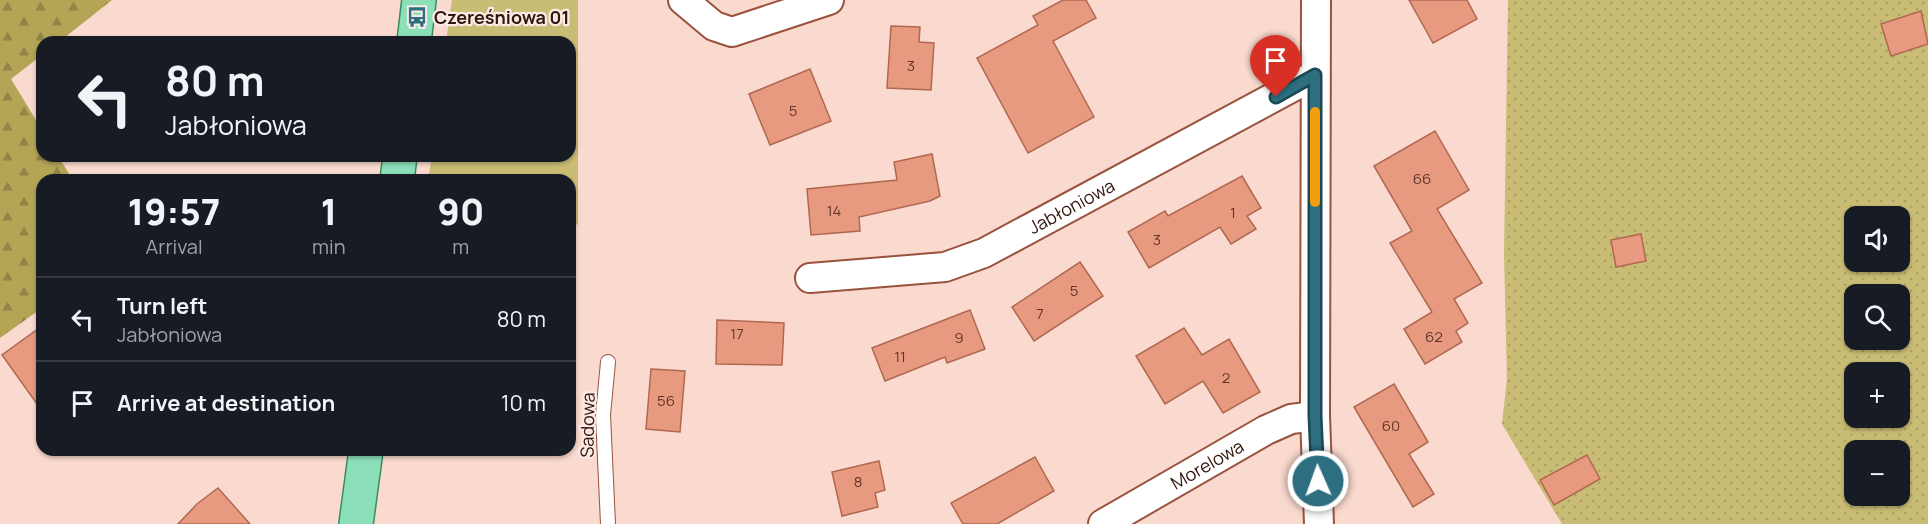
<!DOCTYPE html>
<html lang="en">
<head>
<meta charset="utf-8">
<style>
  :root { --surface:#171b24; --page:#242831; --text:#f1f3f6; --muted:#9ea1a6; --line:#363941 }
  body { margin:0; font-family:Manrope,sans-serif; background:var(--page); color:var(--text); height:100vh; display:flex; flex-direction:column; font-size:22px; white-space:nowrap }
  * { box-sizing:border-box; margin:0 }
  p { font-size:20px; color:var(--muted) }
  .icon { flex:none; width:33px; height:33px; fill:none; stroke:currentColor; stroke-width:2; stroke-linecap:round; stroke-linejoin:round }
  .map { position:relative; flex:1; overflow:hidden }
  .panel { position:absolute; left:36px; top:174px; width:540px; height:282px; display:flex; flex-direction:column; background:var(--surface); border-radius:18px; box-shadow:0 2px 4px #0004 }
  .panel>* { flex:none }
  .hud { position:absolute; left:36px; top:36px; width:540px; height:126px; border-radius:18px; box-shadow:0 2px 4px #0004; background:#171b24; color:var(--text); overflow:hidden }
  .tools { position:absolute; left:1844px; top:206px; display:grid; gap:12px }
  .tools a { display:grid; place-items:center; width:66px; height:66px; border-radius:12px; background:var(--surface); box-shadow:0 2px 4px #0004; font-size:30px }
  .pin { position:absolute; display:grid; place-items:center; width:51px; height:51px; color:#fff; margin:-62px -26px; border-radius:50% 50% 50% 0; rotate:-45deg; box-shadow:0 0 6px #0007 }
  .pin .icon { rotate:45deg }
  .me { position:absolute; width:66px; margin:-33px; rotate:358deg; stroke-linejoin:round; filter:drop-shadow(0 0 4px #0008) }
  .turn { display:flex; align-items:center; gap:21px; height:126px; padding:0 30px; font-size:27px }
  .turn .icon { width:78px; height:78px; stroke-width:2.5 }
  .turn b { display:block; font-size:42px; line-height:51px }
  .eta { display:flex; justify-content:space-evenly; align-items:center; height:102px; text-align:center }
  .eta b { font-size:36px; font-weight:800; line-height:42px }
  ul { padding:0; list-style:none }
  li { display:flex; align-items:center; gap:18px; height:84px; padding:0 30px; border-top:2px solid var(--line) }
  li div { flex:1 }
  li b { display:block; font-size:22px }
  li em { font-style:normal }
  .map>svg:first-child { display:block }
  .grass { fill:#c9bc74 }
  .forest { fill:url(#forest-firs) }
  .garden { fill:url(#garden-dots); fill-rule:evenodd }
  .building { fill:#e89a80; stroke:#b06851; stroke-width:1.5 }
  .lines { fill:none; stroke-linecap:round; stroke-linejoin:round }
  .lane-casing { stroke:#99533c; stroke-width:16 }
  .street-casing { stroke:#99533c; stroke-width:32 }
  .primary-casing { stroke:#3a8c5e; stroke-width:36 }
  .lane { stroke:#fff; stroke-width:14 }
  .street { stroke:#fff; stroke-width:28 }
  .primary { stroke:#8be0b9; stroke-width:33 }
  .route-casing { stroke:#1d4854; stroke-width:15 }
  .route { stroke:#2d6f81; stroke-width:10 }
  .slow { stroke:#f59e0b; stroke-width:10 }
  .labels { text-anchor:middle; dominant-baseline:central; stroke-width:4.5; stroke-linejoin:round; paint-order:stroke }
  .number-label { font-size:15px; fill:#603729 }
  .poi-label { font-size:18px; font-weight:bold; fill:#33160c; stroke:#fbeae5; text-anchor:start }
  .street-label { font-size:18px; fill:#33160c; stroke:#fbeae5 }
</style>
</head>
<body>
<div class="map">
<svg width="1928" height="524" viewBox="0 0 1928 524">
  <defs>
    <pattern id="forest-firs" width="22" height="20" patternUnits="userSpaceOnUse" patternTransform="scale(1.5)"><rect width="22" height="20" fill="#b4a556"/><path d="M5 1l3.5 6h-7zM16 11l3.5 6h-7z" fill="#938546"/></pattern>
    <pattern id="garden-dots" width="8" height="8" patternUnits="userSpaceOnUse" patternTransform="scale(1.5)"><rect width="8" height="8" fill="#c9bc74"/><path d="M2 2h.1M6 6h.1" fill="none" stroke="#ada163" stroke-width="1.8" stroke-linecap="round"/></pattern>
  </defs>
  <rect width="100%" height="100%" fill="#fad9ce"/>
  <polygon class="grass" points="452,0 578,0 578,224 570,228 570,180 428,180 432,156 570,156 570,42 446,42"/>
  <polygon class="forest" points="0,0 112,0 59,42 42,42 42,55 11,79 42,130 42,156 58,156 73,180 42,180 42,308 0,338"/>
  <path class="garden" d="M1508,0H1928V524H1562L1502,424L1507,379L1504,254ZM1854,216H1899V261H1854ZM1854,294H1899V339H1854ZM1854,372H1899V417H1854ZM1854,450H1899V495H1854Z"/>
  <g class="building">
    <polygon points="1063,0 1086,0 1096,18 1053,41 1094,117 1028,153 977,58 1038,25 1033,16"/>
    <polygon points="1409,0 1467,0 1477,19 1433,43"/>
    <polygon points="1921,11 1928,44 1891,56 1881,24"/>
    <polygon points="891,26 920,27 919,42 934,43 931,90 887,88"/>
    <polygon points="810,69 831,121 770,145 749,94"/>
    <polygon points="1435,131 1469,190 1437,209 1482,283 1454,299 1468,323 1456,331 1462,342 1425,364 1404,329 1432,312 1390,243 1412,231 1374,166"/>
    <polygon points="932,154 940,196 930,201 859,217 860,231 811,235 807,189 897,180 894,162"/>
    <polygon points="1242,176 1261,208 1247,216 1256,229 1231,244 1220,227 1149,268 1128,232 1165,211 1168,216"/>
    <polygon points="1641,234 1646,261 1616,267 1611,240"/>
    <polygon points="1080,262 1103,296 1034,341 1012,307"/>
    <polygon points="970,310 985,349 947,363 945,357 885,381 872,348"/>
    <polygon points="717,320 784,323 782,365 716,364"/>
    <polygon points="42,326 42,411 2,355"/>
    <polygon points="1184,328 1202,355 1229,339 1260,392 1223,413 1203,381 1165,404 1136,356"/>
    <polygon points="651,369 685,371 680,432 646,429"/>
    <polygon points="1394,384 1428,442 1409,454 1434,494 1413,507 1354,407"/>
    <polygon points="1587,455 1600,479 1554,505 1540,480"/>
    <polygon points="1035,457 1054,491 997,524 963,524 951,503"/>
    <polygon points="879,461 885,490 875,493 878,507 842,516 832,472"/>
    <polygon points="218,488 250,524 178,524 197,504"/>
  </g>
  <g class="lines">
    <g class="lane-casing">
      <polyline id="lane" points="608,524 603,415 608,362"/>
    </g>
    <g class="street-casing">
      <g id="street">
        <polyline points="683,0 714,26 732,32 829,0"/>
        <polyline points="1316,0 1315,416 1319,524"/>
        <path id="s1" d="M810,278L945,267L984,253L1315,75"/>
        <path id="s2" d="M1103,524L1266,430L1291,419L1315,416"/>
      </g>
    </g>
    <g class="primary-casing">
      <g id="primary">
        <polyline points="414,42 419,0"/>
        <polyline points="397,180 400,156"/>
        <polyline points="356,524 366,450"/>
      </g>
    </g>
    <use href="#lane" class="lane"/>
    <use href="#street" class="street"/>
    <use href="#primary" class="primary"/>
  </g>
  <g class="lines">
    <g class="route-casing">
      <polyline id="route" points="1276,97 1315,75 1315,416 1318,481"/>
    </g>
    <use href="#route" class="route"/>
    <polyline class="slow" points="1315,112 1315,202"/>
  </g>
  <defs>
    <g id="bus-bare" transform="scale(1.62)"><path d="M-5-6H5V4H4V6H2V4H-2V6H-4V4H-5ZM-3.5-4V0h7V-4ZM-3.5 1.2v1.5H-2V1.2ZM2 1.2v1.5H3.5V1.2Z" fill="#2d6f81" stroke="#fbeae5" stroke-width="2.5" paint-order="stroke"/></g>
  </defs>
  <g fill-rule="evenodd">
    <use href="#bus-bare" x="417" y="17"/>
  </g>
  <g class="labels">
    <g class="number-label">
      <text x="911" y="65">3</text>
      <text x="793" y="110">5</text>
      <text x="1422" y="178">66</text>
      <text x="834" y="210">14</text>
      <text x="1233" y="212">1</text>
      <text x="1157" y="239">3</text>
      <text x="1074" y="290">5</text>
      <text x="1040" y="313">7</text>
      <text x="737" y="333">17</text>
      <text x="1434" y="336">62</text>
      <text x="959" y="337">9</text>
      <text x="900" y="356">11</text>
      <text x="1226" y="377">2</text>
      <text x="666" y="400">56</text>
      <text x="1391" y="425">60</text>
      <text x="858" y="481">8</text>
    </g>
    <g class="poi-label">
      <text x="434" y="17">Czereśniowa 01</text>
    </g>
    <g class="street-label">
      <text stroke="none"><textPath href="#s1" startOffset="276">Jabłoniowa</textPath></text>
      <text transform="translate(587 425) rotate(-89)">Sadowa</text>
      <text stroke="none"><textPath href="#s2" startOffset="120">Morelowa</textPath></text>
    </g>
  </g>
</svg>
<div class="tools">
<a><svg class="icon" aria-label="sound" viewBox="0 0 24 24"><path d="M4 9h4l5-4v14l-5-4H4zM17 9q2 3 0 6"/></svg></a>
<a><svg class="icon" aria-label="search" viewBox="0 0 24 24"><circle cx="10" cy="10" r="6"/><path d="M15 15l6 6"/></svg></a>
<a>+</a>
<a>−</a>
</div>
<div class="pin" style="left:1276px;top:97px;background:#d93025"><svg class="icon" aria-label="arrive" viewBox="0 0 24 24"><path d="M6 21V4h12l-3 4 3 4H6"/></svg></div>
<svg class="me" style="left:1318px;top:481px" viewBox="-20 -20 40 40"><circle r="17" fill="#2d6f81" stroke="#fff" stroke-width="3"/><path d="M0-11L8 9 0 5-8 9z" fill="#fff"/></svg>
<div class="hud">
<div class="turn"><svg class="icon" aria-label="left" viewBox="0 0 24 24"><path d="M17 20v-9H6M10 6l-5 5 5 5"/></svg><div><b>80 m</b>Jabłoniowa</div></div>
</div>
<section class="panel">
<div class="eta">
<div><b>19:57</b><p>Arrival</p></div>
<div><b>1</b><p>min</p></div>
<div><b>90</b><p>m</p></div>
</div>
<ul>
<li><svg class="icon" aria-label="left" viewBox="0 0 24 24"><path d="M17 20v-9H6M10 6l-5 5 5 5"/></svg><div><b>Turn left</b><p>Jabłoniowa</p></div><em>80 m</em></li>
<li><svg class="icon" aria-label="arrive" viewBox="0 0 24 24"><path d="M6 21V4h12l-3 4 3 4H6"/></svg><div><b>Arrive at destination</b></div><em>10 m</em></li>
</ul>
</section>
</div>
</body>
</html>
